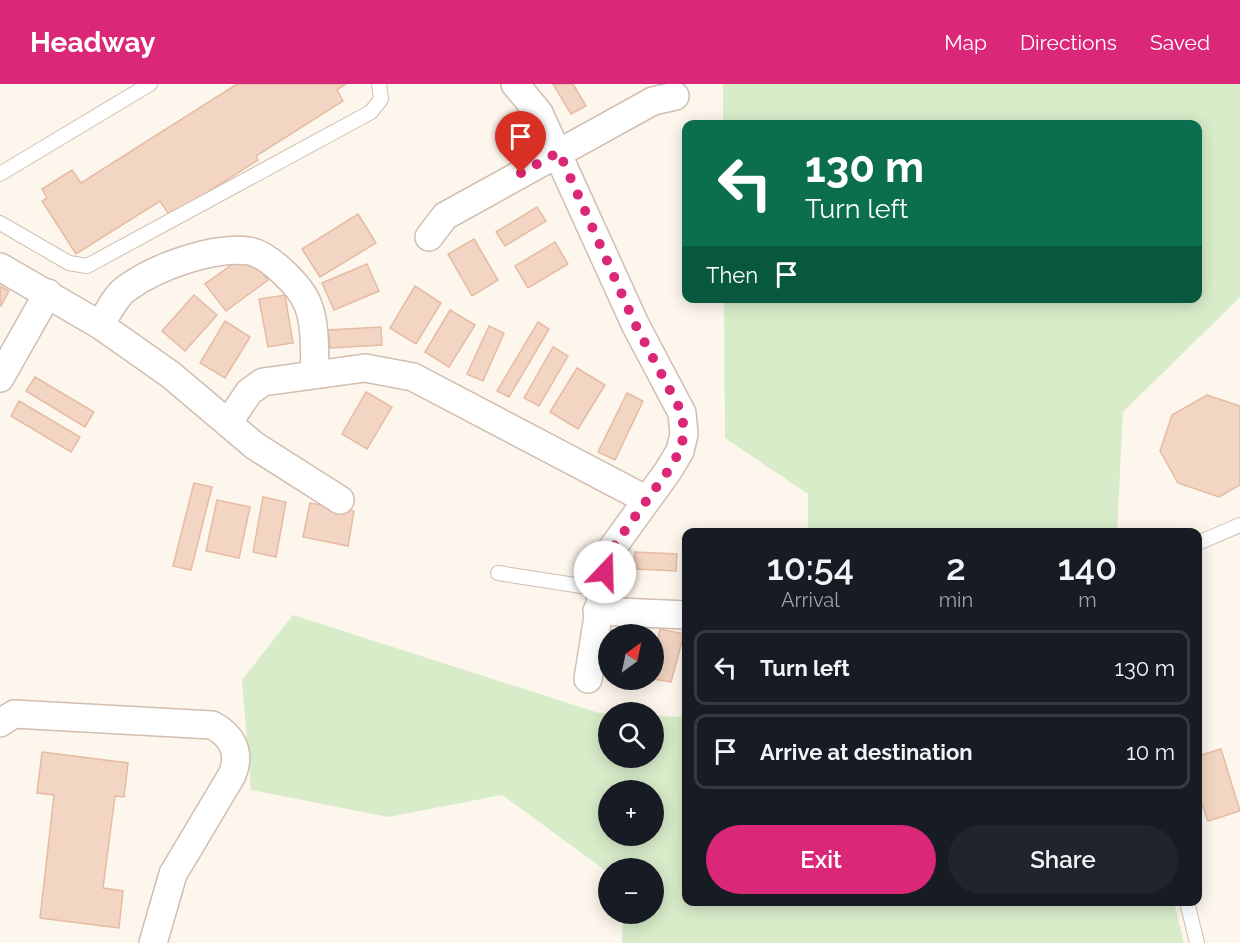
<!DOCTYPE html>
<html lang="en">
<head>
<meta charset="utf-8">
<style>
  :root { --surface:#171b24; --page:#20242c; --text:#f1f3f6; --muted:#9ea1a6; --line:#363941; --accent:#db2777 }
  body { margin:0; font-family:Raleway,sans-serif; background:var(--page); color:var(--text); height:100vh; display:flex; flex-direction:column; font-size:22px; white-space:nowrap }
  * { box-sizing:border-box; margin:0 }
  p { font-size:20px; color:var(--muted) }
  .icon { flex:none; width:33px; height:33px; fill:none; stroke:currentColor; stroke-width:2; stroke-linecap:round; stroke-linejoin:round }
  .map { position:relative; flex:1; overflow:hidden }
  .panel { position:absolute; left:682px; top:444px; width:520px; height:378px; display:flex; flex-direction:column; background:var(--surface); border-radius:12px; box-shadow:0 3px 15px #0003 }
  .panel>* { flex:none }
  .hud { position:absolute; left:682px; top:36px; width:520px; height:183px; border-radius:12px; box-shadow:0 3px 15px #0003; background:#0b6e4f; color:#fff; overflow:hidden }
  .needle { width:39px; rotate:33deg }
  .buttons { position:absolute; left:598px; top:540px; display:grid; gap:12px }
  .buttons a { display:grid; place-items:center; width:66px; height:66px; border-radius:50%; background:var(--surface); box-shadow:0 3px 15px #0003; font-size:30px }
  .pin { position:absolute; display:grid; place-items:center; width:51px; height:51px; color:#fff; margin:-62px -26px; border-radius:50% 50% 50% 0; rotate:-45deg; box-shadow:0 0 6px #0007 }
  .pin .icon { rotate:45deg }
  .me { position:absolute; width:66px; margin:-33px; rotate:21deg; stroke-linejoin:round; filter:drop-shadow(0 0 4px #0008) }
  .turn { display:flex; align-items:center; gap:21px; height:126px; padding:0 24px; font-size:27px }
  .turn .icon { width:78px; height:78px; stroke-width:2.5 }
  .turn b { display:block; font-size:42px; line-height:51px }
  .then { display:flex; align-items:center; height:57px; padding:0 24px; background:#0003; gap:12px; font-size:22px }
  .eta { display:flex; justify-content:space-evenly; align-items:center; height:102px; text-align:center }
  .eta b { font-size:36px; font-weight:600; line-height:42px }
  .primary-button { display:flex; gap:12px; margin-top:auto; padding:12px 24px }
  .primary-button a { flex:1; height:69px; border-radius:36px; background:var(--accent); color:#fff; font-size:24px; font-weight:600; line-height:69px; text-align:center }
  .primary-button a+a { background:var(--page); color:var(--text) }
  ul { padding:0; list-style:none }
  li { display:flex; align-items:center; gap:18px; height:75px; margin:0 12px 9px; padding:0 12px; border:3px solid var(--line); border-radius:12px }
  li div { flex:1 }
  li b { display:block; font-size:22px }
  li em { font-style:normal }
  header { display:flex; align-items:center; gap:36px; box-sizing:border-box; height:84px; padding:0 30px; background:var(--accent); color:#fff }
  header strong { font-size:28px }
  nav { display:flex; gap:33px; margin-inline-start:auto; font-size:21px }
  .map>svg:first-child { display:block }
  .green { fill:#d8ecc9; fill-rule:evenodd }
  .building { fill:#f3d5c3; stroke:#e6bba3; stroke-width:1.5 }
  .lines { fill:none; stroke-linecap:round; stroke-linejoin:round }
  .service-casing { stroke:#d1beb0; stroke-width:16 }
  .minor-casing { stroke:#d1beb0; stroke-width:30 }
  .service { stroke:#fff; stroke-width:14 }
  .minor { stroke:#fff; stroke-width:27 }
  .route { stroke:#db2777; stroke-width:10; stroke-dasharray:0 18 }
</style>
</head>
<body>
<header>
<strong>Headway</strong>
<nav><a>Map</a><a>Directions</a><a>Saved</a></nav>
</header>
<div class="map">
<svg width="1240" height="859" viewBox="0 0 1240 859">
  <rect width="100%" height="100%" fill="#fdf6ec"/>
  <g class="green">
    <polygon points="723,0 1240,0 1240,213 1123,328 1117,448 808,448 808,410 725,354 724,215 1198,214 1198,40 723,40"/>
    <path d="M293,531L599,629H609V674H654V632L687,633V818H1174L1184,859H622L623,830H654V784H609V789L502,711L388,733L251,706L242,596ZM609,706H654V752H609Z"/>
  </g>
  <g class="building">
    <polygon points="237,0 346,0 337,6 343,17 256,72 258,76 170,132 160,117 76,170 42,117 47,114 42,105 72,86 81,99"/>
    <polygon points="553,0 573,0 586,22 571,30"/>
    <polygon points="537,123 546,137 505,162 496,148"/>
    <polygon points="358,130 376,159 320,193 302,165"/>
    <polygon points="474,155 498,196 472,212 448,170"/>
    <polygon points="555,158 568,180 528,204 515,182"/>
    <polygon points="248,169 268,196 226,227 205,200"/>
    <polygon points="367,180 379,207 334,226 322,199"/>
    <polygon points="0,202 9,207 1,222 0,221"/>
    <polygon points="415,202 441,219 416,260 390,244"/>
    <polygon points="194,211 217,231 185,267 162,247"/>
    <polygon points="285,211 293,259 268,263 259,215"/>
    <polygon points="450,226 475,241 449,283 425,268"/>
    <polygon points="225,237 250,253 225,294 200,279"/>
    <polygon points="538,238 549,245 509,313 497,307"/>
    <polygon points="489,242 504,249 483,297 467,290"/>
    <polygon points="381,243 382,261 330,264 328,246"/>
    <polygon points="553,263 568,272 539,322 524,314"/>
    <polygon points="577,284 605,301 578,345 550,328"/>
    <polygon points="35,293 94,328 85,343 26,307"/>
    <polygon points="366,308 392,323 367,365 342,350"/>
    <polygon points="627,309 643,317 615,376 598,368"/>
    <polygon points="1207,311 1240,322 1240,401 1219,413 1178,399 1160,367 1172,331"/>
    <polygon points="19,317 80,353 71,368 11,332"/>
    <polygon points="194,399 212,403 191,486 173,482"/>
    <polygon points="263,413 286,418 276,473 253,468"/>
    <polygon points="217,416 250,423 239,474 206,467"/>
    <polygon points="310,419 354,427 348,462 303,453"/>
    <polygon points="635,468 677,470 676,487 634,485"/>
    <polygon points="622,541 639,544 638,550 621,550"/>
    <polygon points="660,545 684,550 671,598 654,595 654,575"/>
    <polygon points="1221,665 1240,727 1208,737 1198,709 1198,672"/>
    <polygon points="42,668 128,679 124,713 115,712 103,804 123,807 119,844 40,834 54,711 37,709"/>
  </g>
  <g class="lines">
    <g class="service-casing">
      <g id="service">
        <polyline points="0,90 150,0"/>
        <polyline points="0,139 69,179 87,182 371,28 381,15 379,0"/>
        <polyline points="1198,459 1240,441"/>
        <polyline points="498,489 601,505"/>
        <polyline points="1187,818 1197,859"/>
      </g>
    </g>
    <g class="minor-casing">
      <g id="minor">
        <polyline points="515,0 539,29 635,240 682,329 684,350 680,367 668,387 608,470 588,595"/>
        <polyline points="429,153 445,132 653,17 675,12"/>
        <polyline points="0,183 100,241 171,291 255,362 340,416"/>
        <path d="M100,241C108,229 115,212 127,204C156,183 213,162 249,167C268,170 301,202 308,221C316,241 314,267 315,289"/>
        <polyline points="0,294 48,209"/>
        <polyline points="228,339 249,308 263,298 365,284 413,293 647,416"/>
        <polyline points="597,527 687,531"/>
        <path d="M0,639L14,630L212,641C233,652 241,669 232,691L173,790L153,859"/>
      </g>
    </g>
    <use href="#service" class="service"/>
    <use href="#minor" class="minor"/>
  </g>
  <g class="lines">
    <polyline class="route" points="521,89 559,68 635,240 682,329 684,350 680,367 668,387 608,470 605,488"/>
  </g>
</svg>
<div class="buttons">
<a><svg class="needle" viewBox="-14 -14 28 28"><path d="M0-13l5 13h-10z" fill="#e53935"/><path d="M0 13l5-13h-10z" fill="#9ea1a6"/></svg></a>
<a><svg class="icon" aria-label="search" viewBox="0 0 24 24"><circle cx="10" cy="10" r="6"/><path d="M15 15l6 6"/></svg></a>
<a>+</a>
<a>−</a>
</div>
<div class="pin" style="left:521px;top:89px;background:#d93025"><svg class="icon" aria-label="arrive" viewBox="0 0 24 24"><path d="M6 21V4h12l-3 4 3 4H6"/></svg></div>
<svg class="me" style="left:605px;top:488px" viewBox="-20 -20 40 40"><circle r="19" fill="#fff"/><path d="M0-13L10 11 0 6-10 11z" fill="#db2777"/></svg>
<div class="hud">
<div class="turn"><svg class="icon" aria-label="left" viewBox="0 0 24 24"><path d="M17 20v-9H6M10 6l-5 5 5 5"/></svg><div><b>130 m</b>Turn left</div></div>
<div class="then">Then<svg class="icon" aria-label="arrive" viewBox="0 0 24 24"><path d="M6 21V4h12l-3 4 3 4H6"/></svg></div>
</div>
<section class="panel">
<div class="eta">
<div><b>10:54</b><p>Arrival</p></div>
<div><b>2</b><p>min</p></div>
<div><b>140</b><p>m</p></div>
</div>
<ul>
<li><svg class="icon" aria-label="left" viewBox="0 0 24 24"><path d="M17 20v-9H6M10 6l-5 5 5 5"/></svg><div><b>Turn left</b></div><em>130 m</em></li>
<li><svg class="icon" aria-label="arrive" viewBox="0 0 24 24"><path d="M6 21V4h12l-3 4 3 4H6"/></svg><div><b>Arrive at destination</b></div><em>10 m</em></li>
</ul>
<div class="primary-button"><a>Exit</a><a>Share</a></div>
</section>
</div>
</body>
</html>
